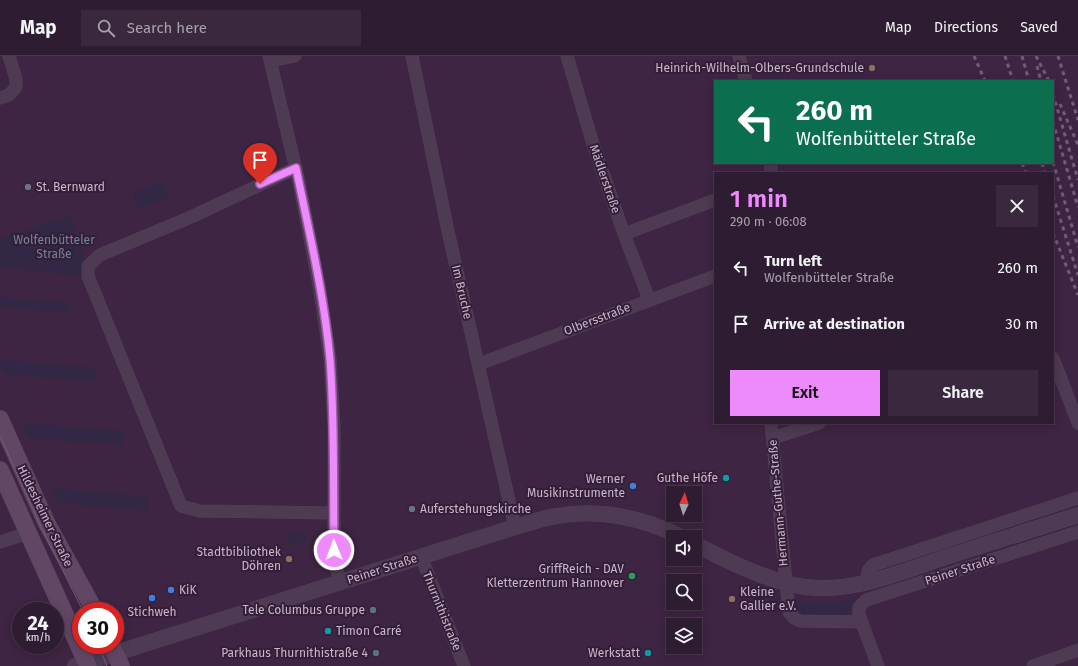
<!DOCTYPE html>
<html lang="en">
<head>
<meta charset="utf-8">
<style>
  :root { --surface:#2e1c32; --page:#3a293e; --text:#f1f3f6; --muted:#a7a1ac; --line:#493a4d; --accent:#ed8bfc }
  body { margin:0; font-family:"Fira Sans",sans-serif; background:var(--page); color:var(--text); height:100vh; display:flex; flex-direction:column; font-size:15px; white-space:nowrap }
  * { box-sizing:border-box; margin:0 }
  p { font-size:13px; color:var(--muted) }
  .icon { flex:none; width:22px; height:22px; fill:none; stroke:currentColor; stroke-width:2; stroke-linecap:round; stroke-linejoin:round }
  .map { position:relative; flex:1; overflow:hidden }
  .panel { position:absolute; left:714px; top:116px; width:340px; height:252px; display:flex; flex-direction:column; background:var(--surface); border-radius:0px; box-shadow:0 2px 10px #0003,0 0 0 1px var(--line) }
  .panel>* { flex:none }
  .top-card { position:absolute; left:714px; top:24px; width:340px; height:84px; border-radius:0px; box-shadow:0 2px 10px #0003,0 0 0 1px var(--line); background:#0b6e4f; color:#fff; overflow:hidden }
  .needle { width:26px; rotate:4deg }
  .fabs { position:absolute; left:666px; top:430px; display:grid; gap:8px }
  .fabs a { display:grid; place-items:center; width:36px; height:36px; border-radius:0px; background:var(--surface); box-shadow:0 2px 10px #0003,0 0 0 1px var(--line); font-size:20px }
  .speed { position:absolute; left:12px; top:546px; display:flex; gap:8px; font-size:20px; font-weight:700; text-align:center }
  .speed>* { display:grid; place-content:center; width:52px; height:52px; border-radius:50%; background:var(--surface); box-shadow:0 2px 10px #0003,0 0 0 1px var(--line); line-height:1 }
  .speed small { font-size:10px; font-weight:400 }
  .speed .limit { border:6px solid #d22; background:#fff; color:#111 }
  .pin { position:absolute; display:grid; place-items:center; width:34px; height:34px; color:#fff; margin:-41px -17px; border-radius:50% 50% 50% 0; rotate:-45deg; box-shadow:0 0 4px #0007 }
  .pin .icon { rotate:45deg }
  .me { position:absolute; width:44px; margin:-22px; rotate:359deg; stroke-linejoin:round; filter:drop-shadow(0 0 3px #0008) }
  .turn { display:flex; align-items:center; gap:14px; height:84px; padding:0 16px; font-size:18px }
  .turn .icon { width:52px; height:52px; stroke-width:2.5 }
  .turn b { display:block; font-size:28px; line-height:34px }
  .round { display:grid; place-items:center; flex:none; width:42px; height:42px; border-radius:0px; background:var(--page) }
  .head { display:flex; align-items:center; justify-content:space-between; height:68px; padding:0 16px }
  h1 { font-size:24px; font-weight:600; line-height:30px; color:var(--accent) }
  .button { display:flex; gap:8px; margin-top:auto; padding:8px 16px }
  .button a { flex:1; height:46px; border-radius:0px; background:var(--accent); color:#111; font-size:16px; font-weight:600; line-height:46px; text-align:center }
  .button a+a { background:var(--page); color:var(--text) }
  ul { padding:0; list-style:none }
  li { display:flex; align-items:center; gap:12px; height:56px; padding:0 16px }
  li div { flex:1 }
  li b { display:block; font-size:15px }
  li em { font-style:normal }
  header { display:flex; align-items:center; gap:24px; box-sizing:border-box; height:56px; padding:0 20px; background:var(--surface); border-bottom:1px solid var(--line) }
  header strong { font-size:19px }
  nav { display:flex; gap:22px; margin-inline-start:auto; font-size:14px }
  .search { width:280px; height:36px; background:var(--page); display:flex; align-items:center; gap:10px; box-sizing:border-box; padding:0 14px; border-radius:0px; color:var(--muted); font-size:15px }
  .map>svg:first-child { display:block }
  .green { fill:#322744 }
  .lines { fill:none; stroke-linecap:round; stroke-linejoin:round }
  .minor-casing { stroke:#554059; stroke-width:13 }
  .tertiary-casing { stroke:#554059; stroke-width:16 }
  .secondary-casing { stroke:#554059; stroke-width:18 }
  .minor { stroke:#4e3a52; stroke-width:12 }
  .tertiary { stroke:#4e3a52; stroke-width:15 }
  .secondary { stroke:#624765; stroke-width:17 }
  .tram { stroke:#755b79; stroke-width:1 }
  .rail { stroke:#755b79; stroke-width:3; stroke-dasharray:4 4; stroke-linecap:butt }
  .route-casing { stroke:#9a5aa4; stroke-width:10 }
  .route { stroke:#ed8bfc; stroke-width:7 }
  .education-dot { fill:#8d6e63; stroke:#341e38; stroke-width:1.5 }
  .worship-dot { fill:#6b7280; stroke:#341e38; stroke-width:1.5 }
  .culture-dot { fill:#0f9aa8; stroke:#341e38; stroke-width:1.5 }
  .shop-dot { fill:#3f7fe0; stroke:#341e38; stroke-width:1.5 }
  .leisure-dot { fill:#2e9e5b; stroke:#341e38; stroke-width:1.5 }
  .service-dot { fill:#5c6f8a; stroke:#341e38; stroke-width:1.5 }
  .labels { text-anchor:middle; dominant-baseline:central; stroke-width:4; stroke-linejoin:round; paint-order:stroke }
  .poi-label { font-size:12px; fill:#c9b7cc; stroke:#341e38; text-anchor:end }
  .street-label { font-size:12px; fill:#c9b7cc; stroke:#341e38 }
  .park-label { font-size:12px; fill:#6d869e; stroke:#341e38 }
</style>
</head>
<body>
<header>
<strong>Map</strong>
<div class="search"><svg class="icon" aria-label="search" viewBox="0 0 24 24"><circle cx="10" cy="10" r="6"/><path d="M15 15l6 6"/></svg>Search here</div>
<nav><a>Map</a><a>Directions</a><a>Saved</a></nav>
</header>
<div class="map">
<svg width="1078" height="610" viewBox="0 0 1078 610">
  <rect width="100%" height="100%" fill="#3e2543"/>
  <g class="green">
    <polygon points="162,125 168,142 139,153 133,136"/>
    <polygon points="70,159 88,210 88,220 0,212 0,182"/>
    <polygon points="0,241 69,247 69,257 0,251"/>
    <polygon points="0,304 96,312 95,326 4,318 0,310"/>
    <polygon points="21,367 123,375 122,389 28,382"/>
    <polygon points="51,432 150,441 149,455 59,447"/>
    <polygon points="287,477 306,477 307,484 291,490 286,480"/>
    <polygon points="742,527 777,542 778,555 773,557 767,540"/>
    <polygon points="857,543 847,558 842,560 807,560 798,556 794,546 836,546"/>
  </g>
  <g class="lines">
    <g class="minor-casing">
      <g id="minor">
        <polyline points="269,0 299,126 319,229 330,302 334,370 334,495 336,512 341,526"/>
        <polyline points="412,0 448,175 515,471"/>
        <polyline points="567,0 593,88 624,178 649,243"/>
        <polyline points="739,0 746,25"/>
        <polyline points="271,5 295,0"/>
        <polyline points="0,42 9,39 16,31 16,23 9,0"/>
        <polyline points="296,112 191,161 100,199 88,210 88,220 181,450 200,455 333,457"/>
        <polyline points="771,117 771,107"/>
        <polyline points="624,178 715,144"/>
        <polyline points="1053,302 1078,367"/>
        <polyline points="479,308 715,220"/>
        <polyline points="771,367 788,547 789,556 794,562 800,565 862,566"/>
        <polyline points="773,382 819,367"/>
        <polyline points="0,486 28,477"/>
        <polyline points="421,500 464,610"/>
        <polyline points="867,526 868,515 873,509 1078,442"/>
        <polyline points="878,610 859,559 859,551 866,544 1078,476"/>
        <polyline points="1033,610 1078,594"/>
      </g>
    </g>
    <g class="tertiary-casing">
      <g id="tertiary">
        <path d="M695,488C725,504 771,527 805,531C852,537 898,517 943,502C988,488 1033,473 1078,459"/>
        <path d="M75,610L515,471C529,467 543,462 557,460C598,452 644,462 681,481"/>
      </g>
    </g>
    <g class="secondary-casing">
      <g id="secondary">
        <polyline points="0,363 46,466 95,555"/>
        <polyline points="0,414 88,610"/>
        <polyline points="111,589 121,610"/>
      </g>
    </g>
    <use href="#minor" class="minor"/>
    <use href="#tertiary" class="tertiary"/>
    <use href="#secondary" class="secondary"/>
    <g class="tram">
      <polyline points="0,380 42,473 83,555"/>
      <polyline points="98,589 107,610"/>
    </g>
    <g class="rail">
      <polyline points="974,0 985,25"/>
      <polyline points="1005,0 1013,25"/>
      <polyline points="1022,0 1029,25"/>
      <polyline points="1036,0 1049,25"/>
      <polyline points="1058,0 1078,64"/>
      <polyline points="1037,10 1041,25"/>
      <polyline points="1053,38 1078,124"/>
      <polyline points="1060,48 1078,89"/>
      <polyline points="1053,66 1078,151"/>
      <polyline points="1053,106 1078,191"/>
      <polyline points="1022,107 1026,117"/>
      <polyline points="1042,107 1045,117"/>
      <polyline points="1053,140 1078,219"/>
      <polyline points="1053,177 1078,239"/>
    </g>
  </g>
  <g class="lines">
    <g class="route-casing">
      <path id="route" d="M260,128L296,112C309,175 324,239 330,303C335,367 333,431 334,494"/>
    </g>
    <use href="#route" class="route"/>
  </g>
  <g class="education-dot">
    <circle cx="872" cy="12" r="4"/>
    <circle cx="289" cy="503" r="4"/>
    <circle cx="732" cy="543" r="4"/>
  </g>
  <g class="worship-dot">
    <circle cx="28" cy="131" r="4"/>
    <circle cx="412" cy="453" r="4"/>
  </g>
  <g class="culture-dot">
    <circle cx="726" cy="422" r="4"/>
    <circle cx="328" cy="575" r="4"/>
    <circle cx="648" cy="597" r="4"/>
  </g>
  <g class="shop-dot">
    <circle cx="633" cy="430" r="4"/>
    <circle cx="171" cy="534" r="4"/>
    <circle cx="152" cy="542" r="4"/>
  </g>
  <circle class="leisure-dot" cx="632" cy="520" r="4"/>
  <g class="service-dot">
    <circle cx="373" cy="554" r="4"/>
    <circle cx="376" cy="597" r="4"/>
  </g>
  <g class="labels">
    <g class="poi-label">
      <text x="864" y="12">Heinrich-Wilhelm-Olbers-Grundschule</text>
      <text x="36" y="131" text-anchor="start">St. Bernward</text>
      <text x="718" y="422">Guthe Höfe</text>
      <text x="625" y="423">Werner<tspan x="625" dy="14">Musikinstrumente</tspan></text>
      <text x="420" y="453" text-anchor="start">Auferstehungskirche</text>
      <text x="281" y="496">Stadtbibliothek<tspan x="281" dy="14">Döhren</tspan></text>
      <text x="624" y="513">GriffReich - DAV<tspan x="624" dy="14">Kletterzentrum Hannover</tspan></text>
      <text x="179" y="534" text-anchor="start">KiK</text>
      <text x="740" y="536" text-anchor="start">Kleine<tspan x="740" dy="14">Gallier e.V.</tspan></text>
      <text x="365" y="554">Tele Columbus Gruppe</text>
      <text x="152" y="556" text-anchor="middle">Stichweh</text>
      <text x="336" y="575" text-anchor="start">Timon Carré</text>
      <text x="368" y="597">Parkhaus Thurnithistraße 4</text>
      <text x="640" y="597">Werkstatt</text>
    </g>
    <g class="street-label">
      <text transform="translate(605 123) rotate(71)">Mädlerstraße</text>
      <text transform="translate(462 236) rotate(77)">Im Bruche</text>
      <text transform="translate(597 263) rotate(-21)">Olbersstraße</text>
      <text transform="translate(778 447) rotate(-95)">Hermann-Guthe-Straße</text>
      <text transform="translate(45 460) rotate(64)">Hildesheimer Straße</text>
      <text transform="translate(382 513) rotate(-18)">Peiner Straße</text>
      <text transform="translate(960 514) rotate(-18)">Peiner Straße</text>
      <text transform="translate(442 555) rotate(68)">Thurnithistraße</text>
    </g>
    <g class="park-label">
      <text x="54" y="184">Wolfenbütteler<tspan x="54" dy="14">Straße</tspan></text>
    </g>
  </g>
</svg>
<div class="fabs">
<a><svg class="needle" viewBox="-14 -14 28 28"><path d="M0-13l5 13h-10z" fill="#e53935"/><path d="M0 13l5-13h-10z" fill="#a7a1ac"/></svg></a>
<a><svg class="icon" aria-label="sound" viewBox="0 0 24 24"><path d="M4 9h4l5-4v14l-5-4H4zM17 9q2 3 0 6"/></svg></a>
<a><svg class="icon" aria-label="search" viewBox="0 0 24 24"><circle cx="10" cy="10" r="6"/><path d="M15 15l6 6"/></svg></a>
<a><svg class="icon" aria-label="layers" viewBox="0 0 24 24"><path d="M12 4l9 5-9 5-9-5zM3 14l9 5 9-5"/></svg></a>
</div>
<div class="speed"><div>24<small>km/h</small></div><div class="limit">30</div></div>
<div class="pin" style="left:260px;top:128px;background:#d93025"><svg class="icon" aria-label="arrive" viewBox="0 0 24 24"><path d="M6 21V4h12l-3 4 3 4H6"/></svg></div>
<svg class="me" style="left:334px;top:494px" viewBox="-20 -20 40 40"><circle r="17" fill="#ed8bfc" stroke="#fff" stroke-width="3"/><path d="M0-11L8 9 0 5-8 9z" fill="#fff"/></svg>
<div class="top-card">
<div class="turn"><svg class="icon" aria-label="left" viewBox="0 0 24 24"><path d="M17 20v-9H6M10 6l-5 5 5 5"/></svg><div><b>260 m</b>Wolfenbütteler Straße</div></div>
</div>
<section class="panel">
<div class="head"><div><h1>1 min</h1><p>290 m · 06:08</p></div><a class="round"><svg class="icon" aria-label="close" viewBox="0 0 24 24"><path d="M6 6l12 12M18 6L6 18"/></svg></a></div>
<ul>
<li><svg class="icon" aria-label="left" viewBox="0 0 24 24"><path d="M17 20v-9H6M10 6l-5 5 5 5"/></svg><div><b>Turn left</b><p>Wolfenbütteler Straße</p></div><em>260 m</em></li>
<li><svg class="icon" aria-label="arrive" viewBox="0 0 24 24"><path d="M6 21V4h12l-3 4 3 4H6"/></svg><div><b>Arrive at destination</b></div><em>30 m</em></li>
</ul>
<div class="button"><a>Exit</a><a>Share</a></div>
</section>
</div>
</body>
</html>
